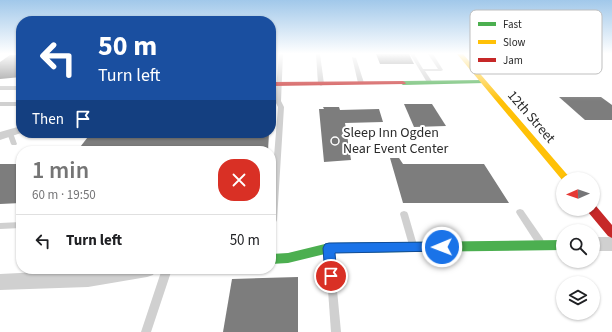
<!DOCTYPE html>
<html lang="en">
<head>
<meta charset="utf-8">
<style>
  :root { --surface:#fff; --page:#f6f6f6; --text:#202124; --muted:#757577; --line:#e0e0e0; --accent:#757575 }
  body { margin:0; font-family:"Source Sans 3",sans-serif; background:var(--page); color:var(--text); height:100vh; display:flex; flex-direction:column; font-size:15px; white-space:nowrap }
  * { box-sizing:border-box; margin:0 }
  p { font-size:13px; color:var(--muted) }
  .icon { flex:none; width:22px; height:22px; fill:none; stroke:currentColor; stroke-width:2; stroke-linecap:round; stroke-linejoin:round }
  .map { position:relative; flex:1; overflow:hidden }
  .details { position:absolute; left:16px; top:146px; width:260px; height:128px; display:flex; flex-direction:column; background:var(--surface); border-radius:16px; box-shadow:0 1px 3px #0004 }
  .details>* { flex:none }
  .hud { position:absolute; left:16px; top:16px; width:260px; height:122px; border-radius:16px; box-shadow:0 1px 3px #0004; background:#1a4fa0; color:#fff; overflow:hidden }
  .needle { width:26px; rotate:268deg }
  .fabs { position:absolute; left:556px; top:172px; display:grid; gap:8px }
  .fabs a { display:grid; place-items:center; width:44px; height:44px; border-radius:50%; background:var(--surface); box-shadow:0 1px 3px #0004; font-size:20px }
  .pin { position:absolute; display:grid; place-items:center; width:34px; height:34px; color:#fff; margin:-17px; border:2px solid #fff; border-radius:50%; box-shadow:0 1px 4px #0007 }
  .me { position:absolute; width:44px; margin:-22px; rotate:269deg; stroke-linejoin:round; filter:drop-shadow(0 0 3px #0008) }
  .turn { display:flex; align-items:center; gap:14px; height:84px; padding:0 16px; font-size:18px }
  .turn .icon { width:52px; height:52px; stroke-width:2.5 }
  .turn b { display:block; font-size:28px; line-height:34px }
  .then { display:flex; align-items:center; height:38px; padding:0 16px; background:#0003; gap:8px; font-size:15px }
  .round { display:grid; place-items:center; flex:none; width:42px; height:42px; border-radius:16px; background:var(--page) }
  .headline { display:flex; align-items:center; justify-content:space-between; height:68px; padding:0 16px }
  h1 { font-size:24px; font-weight:600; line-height:30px; color:var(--accent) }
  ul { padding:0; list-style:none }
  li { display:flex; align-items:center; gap:12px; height:52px; padding:0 16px; border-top:1px solid var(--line) }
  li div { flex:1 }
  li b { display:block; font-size:15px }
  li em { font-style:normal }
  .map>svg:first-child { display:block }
  .building { fill:#7d7d7d }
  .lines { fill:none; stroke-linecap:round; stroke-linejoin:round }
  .lane { fill:#d0d0d0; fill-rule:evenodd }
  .street { fill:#d0d0d0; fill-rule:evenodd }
  .fast { fill:#4caf50; fill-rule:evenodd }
  .slow { fill:#ffc107; fill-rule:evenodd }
  .jam { fill:#c62828; fill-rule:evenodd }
  .route { fill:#1a73e8; stroke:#114b97 }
  .poi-dot { fill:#757575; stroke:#fff; stroke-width:1.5 }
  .labels { text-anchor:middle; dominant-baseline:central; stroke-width:4; stroke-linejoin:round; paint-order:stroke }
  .street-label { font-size:14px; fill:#2b2b2b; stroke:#fff }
  .poi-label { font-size:14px; fill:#2b2b2b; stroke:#fff; text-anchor:start }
  .key { fill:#fff; stroke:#bfbfbf; stroke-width:1 }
  .key-label { font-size:11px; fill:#2b2b2b }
</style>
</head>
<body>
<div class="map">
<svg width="612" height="332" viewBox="0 0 612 332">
  <rect width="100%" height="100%" fill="#fff"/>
  <g class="building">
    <polygon points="376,54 409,54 414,64 380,64"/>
    <polygon points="10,55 21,55 21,77 0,79 0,62"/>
    <polygon points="559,97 601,97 612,105 612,120 585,120"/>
    <polygon points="404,104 432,104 446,126 414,127"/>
    <polygon points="323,107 339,107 340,110 379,109 383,122 345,123 351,160 324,162 319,109 324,109"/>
    <polygon points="91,133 269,133 268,151 77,151"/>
    <polygon points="390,158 399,158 403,164 484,164 509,203 403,203"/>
    <polygon points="0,164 21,164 21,203 0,204"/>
    <polygon points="298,277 298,332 223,332 232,279"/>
  </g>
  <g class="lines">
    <g class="lane">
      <polygon points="279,54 283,54 281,101 284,107 277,220 276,222 271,223 271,194 278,107 275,101"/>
      <polygon points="316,54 320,54 324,84 321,86 318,84"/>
      <polygon points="410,54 414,54 423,69 438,69 428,54 433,54 443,70 441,71 425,71 433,83 428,84"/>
      <polygon points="352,57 356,58 364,83 363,84 358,83"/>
      <rect x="0" y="86" width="21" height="4"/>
      <rect x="0" y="102" width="21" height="4"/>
      <polygon points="10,131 13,133 17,144 16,145 12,145 11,144 7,133"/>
      <polygon points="520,209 523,210 543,239 544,242 543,245 540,246 537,245 517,214 516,212 517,210"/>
      <polygon points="404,211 407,212 408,214 417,245 416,248 413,249 410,248 409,245 400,214 401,212"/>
      <polygon points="21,222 21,228 0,229 0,223"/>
      <polygon points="329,244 332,245 333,248 341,332 331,332 325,248 326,245"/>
      <polygon points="162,269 172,269 151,332 141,332"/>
    </g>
    <g class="street">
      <polygon points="21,126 21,133 0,140 0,132"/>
      <rect x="593" y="237" width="19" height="14"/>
      <polygon points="99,269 156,269 153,275 147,277 88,287 0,290 0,274"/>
    </g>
    <g class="fast">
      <polygon points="483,80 486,82 485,83 403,85 400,83 403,81"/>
      <polygon points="563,240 563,250 329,253 288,263 271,264 271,254 288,253 329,243"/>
    </g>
    <polygon class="slow" points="457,54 463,54 571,179 563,179 563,181"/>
    <g class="jam">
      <polygon points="403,81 406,83 405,84 271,86 271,82"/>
      <polygon points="593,205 596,206 612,225 612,238 608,236 588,212 587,209 593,209"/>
    </g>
  </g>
  <linearGradient id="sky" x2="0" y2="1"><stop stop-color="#a1c8ea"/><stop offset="0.53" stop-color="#fff"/><stop offset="1" stop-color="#fff" stop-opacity="0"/></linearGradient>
  <rect width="612" height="101" fill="url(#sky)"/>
  <polygon class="route" points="442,242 446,243 448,247 446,250 442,251 335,253 337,276 336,280 331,281 327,280 325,276 323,248 325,244 329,243"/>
  <circle class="poi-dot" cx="335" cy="141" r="4"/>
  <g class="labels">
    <g class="street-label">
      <text transform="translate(531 117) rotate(49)">12th Street</text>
    </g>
    <g class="poi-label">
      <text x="343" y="133">Sleep Inn Ogden<tspan x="343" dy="16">Near Event Center</tspan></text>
    </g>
  </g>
  <rect x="470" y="10" width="132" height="64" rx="6" class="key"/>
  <rect x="478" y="22" width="18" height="4" fill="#4caf50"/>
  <rect x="478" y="40" width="18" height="4" fill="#ffc107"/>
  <rect x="478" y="58" width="18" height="4" fill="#c62828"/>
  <g class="key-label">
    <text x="503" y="28">Fast</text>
    <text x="503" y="46">Slow</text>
    <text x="503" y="64">Jam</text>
  </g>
</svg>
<div class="fabs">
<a><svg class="needle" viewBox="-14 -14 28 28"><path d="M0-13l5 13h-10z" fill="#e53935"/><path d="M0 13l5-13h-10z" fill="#757577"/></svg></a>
<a><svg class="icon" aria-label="search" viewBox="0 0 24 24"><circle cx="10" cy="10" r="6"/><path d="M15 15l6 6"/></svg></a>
<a><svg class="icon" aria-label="layers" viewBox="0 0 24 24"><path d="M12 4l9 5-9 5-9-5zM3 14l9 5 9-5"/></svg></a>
</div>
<div class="pin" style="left:331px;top:276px;background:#d93025"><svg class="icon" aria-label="arrive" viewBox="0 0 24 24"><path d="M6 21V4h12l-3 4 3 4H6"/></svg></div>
<svg class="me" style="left:442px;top:247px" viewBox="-20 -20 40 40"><circle r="17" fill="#1a73e8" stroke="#fff" stroke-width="3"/><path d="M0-11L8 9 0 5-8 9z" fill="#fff"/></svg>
<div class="hud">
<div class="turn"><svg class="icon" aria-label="left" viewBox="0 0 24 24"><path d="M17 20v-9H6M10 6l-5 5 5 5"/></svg><div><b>50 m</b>Turn left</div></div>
<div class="then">Then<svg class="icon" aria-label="arrive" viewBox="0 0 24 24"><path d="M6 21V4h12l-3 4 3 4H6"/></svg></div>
</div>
<section class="details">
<div class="headline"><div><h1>1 min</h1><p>60 m · 19:50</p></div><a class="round" style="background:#d93025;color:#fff"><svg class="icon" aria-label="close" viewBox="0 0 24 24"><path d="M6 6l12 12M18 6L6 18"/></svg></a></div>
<ul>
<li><svg class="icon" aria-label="left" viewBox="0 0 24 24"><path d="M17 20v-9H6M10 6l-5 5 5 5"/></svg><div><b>Turn left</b></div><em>50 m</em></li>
</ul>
</section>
</div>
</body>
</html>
